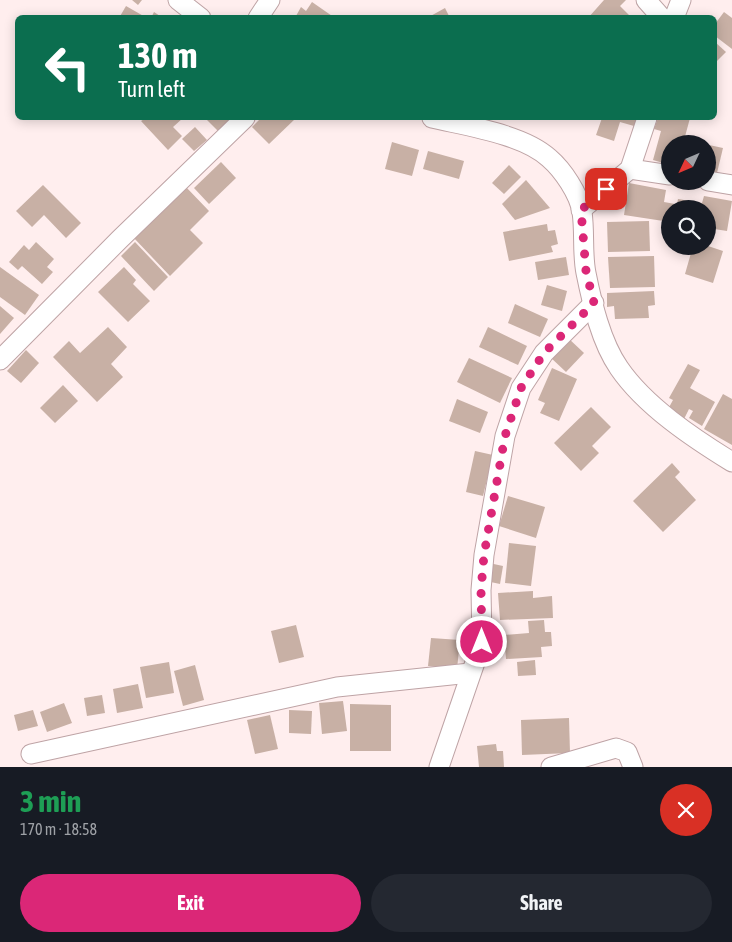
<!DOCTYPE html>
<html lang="en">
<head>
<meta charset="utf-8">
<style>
  :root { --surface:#171b24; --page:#242831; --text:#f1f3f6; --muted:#9ea1a6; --accent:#db2777 }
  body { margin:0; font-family:"Asap Condensed",sans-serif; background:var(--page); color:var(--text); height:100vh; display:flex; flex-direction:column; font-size:19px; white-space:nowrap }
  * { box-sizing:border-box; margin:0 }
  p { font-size:16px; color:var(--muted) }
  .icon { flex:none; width:28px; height:28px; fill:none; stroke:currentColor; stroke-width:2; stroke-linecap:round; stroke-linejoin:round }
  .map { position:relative; height:767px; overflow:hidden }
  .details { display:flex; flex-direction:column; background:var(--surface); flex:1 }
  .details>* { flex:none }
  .top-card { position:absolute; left:15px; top:15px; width:702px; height:105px; border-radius:8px; box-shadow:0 2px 12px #0003; background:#0b6e4f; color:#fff; overflow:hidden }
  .needle { width:32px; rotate:226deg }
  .controls { position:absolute; left:661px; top:135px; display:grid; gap:10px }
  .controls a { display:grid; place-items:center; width:55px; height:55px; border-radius:50%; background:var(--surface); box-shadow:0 2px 12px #0003; font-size:25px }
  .pin { position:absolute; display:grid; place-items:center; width:42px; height:42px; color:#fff; margin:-21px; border-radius:10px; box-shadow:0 2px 8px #0006 }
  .me { position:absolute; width:55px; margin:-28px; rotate:0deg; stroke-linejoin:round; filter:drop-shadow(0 0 4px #0008) }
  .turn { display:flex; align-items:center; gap:18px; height:105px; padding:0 20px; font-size:22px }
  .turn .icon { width:65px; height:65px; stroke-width:2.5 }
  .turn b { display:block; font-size:35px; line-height:42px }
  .round { display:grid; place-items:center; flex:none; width:52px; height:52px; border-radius:26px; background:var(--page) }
  .head { display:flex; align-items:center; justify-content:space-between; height:85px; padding:0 20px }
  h1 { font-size:30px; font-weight:700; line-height:38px; color:#1e9e55 }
  .button { display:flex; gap:10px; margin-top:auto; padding:10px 20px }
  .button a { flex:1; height:58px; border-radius:30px; background:var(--accent); color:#fff; font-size:20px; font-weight:700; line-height:58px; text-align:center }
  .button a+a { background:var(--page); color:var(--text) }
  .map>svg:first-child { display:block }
  .building { fill:#c8b0a5 }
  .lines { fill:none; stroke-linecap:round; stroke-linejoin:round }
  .street-casing { stroke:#bea3a5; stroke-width:21 }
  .street { stroke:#fff; stroke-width:19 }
  .route { stroke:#db2777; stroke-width:9; stroke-dasharray:0 16.2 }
</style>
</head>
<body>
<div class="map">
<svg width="732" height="767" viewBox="0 0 732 767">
  <rect width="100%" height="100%" fill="#fee"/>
  <g class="building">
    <polygon points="132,0 142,0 138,5"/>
    <polygon points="604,0 626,0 620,6 632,18 588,18"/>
    <polygon points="312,2 335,18 296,16 301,7 306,11"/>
    <polygon points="126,6 147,18 119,18"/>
    <polygon points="445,8 450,18 427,18"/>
    <polygon points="154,12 163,18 151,18"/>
    <polygon points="724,12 732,18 732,49 715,36 715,24"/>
    <polygon points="715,42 726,52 715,63"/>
    <polygon points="146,118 183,118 173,127 182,136 168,150 141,121"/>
    <polygon points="205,118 238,118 221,134"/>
    <polygon points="261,118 296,118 269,144 252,127"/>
    <polygon points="602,118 637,118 634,126 620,122 614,141 596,135"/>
    <polygon points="658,118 690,118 683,144 670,144 670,165 653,160 661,131 654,129"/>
    <polygon points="195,127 207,140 194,151 182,139"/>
    <polygon points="392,142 419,150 412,176 385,169"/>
    <polygon points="709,145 723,148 716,177 708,175"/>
    <polygon points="428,151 464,161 459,179 423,169"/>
    <polygon points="221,162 236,178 209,204 194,188"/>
    <polygon points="509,165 521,177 504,194 492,183"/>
    <polygon points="526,180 550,208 515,220 502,204"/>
    <polygon points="629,183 666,190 664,202 675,204 674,209 670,209 670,222 624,215"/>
    <polygon points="43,185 81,223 66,238 44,215 32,227 16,211"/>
    <polygon points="185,186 209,211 190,230 203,243 170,276 133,237"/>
    <polygon points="704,196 732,201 727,231 708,228 708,209 676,209 678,199 702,203"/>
    <polygon points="649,221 650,251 608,252 607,222"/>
    <polygon points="547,224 548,231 555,230 558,244 551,246 553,252 509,261 503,232"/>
    <polygon points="36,242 54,259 47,267 53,272 42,284 22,266 18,270 9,262 24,245 29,250"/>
    <polygon points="135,242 168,277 154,291 121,256"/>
    <polygon points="693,246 708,246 723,251 713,283 685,274"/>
    <polygon points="654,256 655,287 610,288 608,257"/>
    <polygon points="566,257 569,275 538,280 535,262"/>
    <polygon points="0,267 39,295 25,315 0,297"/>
    <polygon points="124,267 136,280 133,284 150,301 128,322 98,292"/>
    <polygon points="547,285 567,291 562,311 541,305"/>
    <polygon points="654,291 655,305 648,306 649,318 615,319 614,306 607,307 607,293"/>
    <polygon points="515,304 548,319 540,337 508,323"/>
    <polygon points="0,306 14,318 0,334"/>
    <polygon points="108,327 127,347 111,364 123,377 97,402 53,357 69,341 80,353"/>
    <polygon points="488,327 527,346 518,365 479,347"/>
    <polygon points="567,337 584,353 566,372 549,356"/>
    <polygon points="26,350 39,363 21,383 7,371"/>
    <polygon points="469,358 512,378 500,403 457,382"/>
    <polygon points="688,364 700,370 690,388 715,402 702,426 689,418 693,411 689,409 683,421 667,411 673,400 669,398"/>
    <polygon points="552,368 577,379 559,421 540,413 545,403 538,400"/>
    <polygon points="63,385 78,401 55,423 40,408"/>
    <polygon points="723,394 732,399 732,445 704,429"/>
    <polygon points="457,399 488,412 480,433 449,421"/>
    <polygon points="591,407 611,427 592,446 599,453 581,471 554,443"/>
    <polygon points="475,451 493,455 483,496 466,492"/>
    <polygon points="672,463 680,472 675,477 696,500 663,532 633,501"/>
    <polygon points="508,496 545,507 536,538 499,526"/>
    <polygon points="509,543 536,546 531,586 505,583"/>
    <polygon points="489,563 503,566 500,584 486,581"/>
    <polygon points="533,591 533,598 552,596 553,618 500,620 498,593"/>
    <polygon points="544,620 545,632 551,632 552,646 541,647 542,657 506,659 504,635 529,633 528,621"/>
    <polygon points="296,625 304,657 279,663 271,631"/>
    <polygon points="431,638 460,640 457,669 428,666"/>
    <polygon points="535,660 536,675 518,676 517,662"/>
    <polygon points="169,662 174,693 146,698 140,667"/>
    <polygon points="195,665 204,700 183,706 174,671"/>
    <polygon points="138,684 143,708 117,713 113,689"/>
    <polygon points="102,695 105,713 87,716 84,698"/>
    <polygon points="343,701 347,731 322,734 319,703"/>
    <polygon points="64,703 72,723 47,732 40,712"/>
    <polygon points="350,704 391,705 391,751 350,751"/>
    <polygon points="33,710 38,726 18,731 14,715"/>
    <polygon points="289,710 312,711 311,734 289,733"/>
    <polygon points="270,715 278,749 255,754 247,720"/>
    <polygon points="569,718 570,753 522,755 521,720"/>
    <polygon points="496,744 497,751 503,751 504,767 479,767 477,746"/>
  </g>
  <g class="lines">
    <g class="street-casing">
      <g id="street">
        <polyline points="178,0 201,18"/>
        <polyline points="646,0 662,18"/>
        <polyline points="258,18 270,0"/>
        <polyline points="674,18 681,0"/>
        <path d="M432,118C466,126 523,134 549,158C563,170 579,194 582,212C585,232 582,253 586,273C592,303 601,342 619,368C645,406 693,438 732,462"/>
        <polyline points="630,169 670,175"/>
        <polyline points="708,181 732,185"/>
        <polyline points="581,210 630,169 647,118"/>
        <polyline points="0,360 120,239 245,118"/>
        <polyline points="31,754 337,687 470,673"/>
        <polyline points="439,767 482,642 481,590 484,555 505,436 521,388 544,353 594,303"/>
        <polyline points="551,767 616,748 627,752 633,767"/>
      </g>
    </g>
    <use href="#street" class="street"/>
  </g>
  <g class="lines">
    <polyline class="route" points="482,642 481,590 484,555 505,436 521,388 544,353 594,303 586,271 581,210 606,189"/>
  </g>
</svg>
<div class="controls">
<a><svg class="needle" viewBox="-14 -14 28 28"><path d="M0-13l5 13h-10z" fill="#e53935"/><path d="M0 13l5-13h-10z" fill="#9ea1a6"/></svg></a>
<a><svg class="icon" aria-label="search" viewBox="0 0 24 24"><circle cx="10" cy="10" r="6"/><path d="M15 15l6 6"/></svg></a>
</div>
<div class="pin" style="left:606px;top:189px;background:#d93025"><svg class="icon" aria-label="arrive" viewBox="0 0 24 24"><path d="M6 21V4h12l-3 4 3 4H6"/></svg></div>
<svg class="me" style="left:482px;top:642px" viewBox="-20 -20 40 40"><circle r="17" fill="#db2777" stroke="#fff" stroke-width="3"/><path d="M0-11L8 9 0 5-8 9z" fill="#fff"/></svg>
<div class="top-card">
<div class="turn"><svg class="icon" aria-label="left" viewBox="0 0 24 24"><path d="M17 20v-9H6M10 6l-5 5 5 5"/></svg><div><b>130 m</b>Turn left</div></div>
</div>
</div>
<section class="details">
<div class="head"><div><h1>3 min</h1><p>170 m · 18:58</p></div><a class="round" style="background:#d93025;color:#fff"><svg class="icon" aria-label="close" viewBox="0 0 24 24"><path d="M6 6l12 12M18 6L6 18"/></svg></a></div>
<div class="button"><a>Exit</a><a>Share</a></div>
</section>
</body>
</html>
